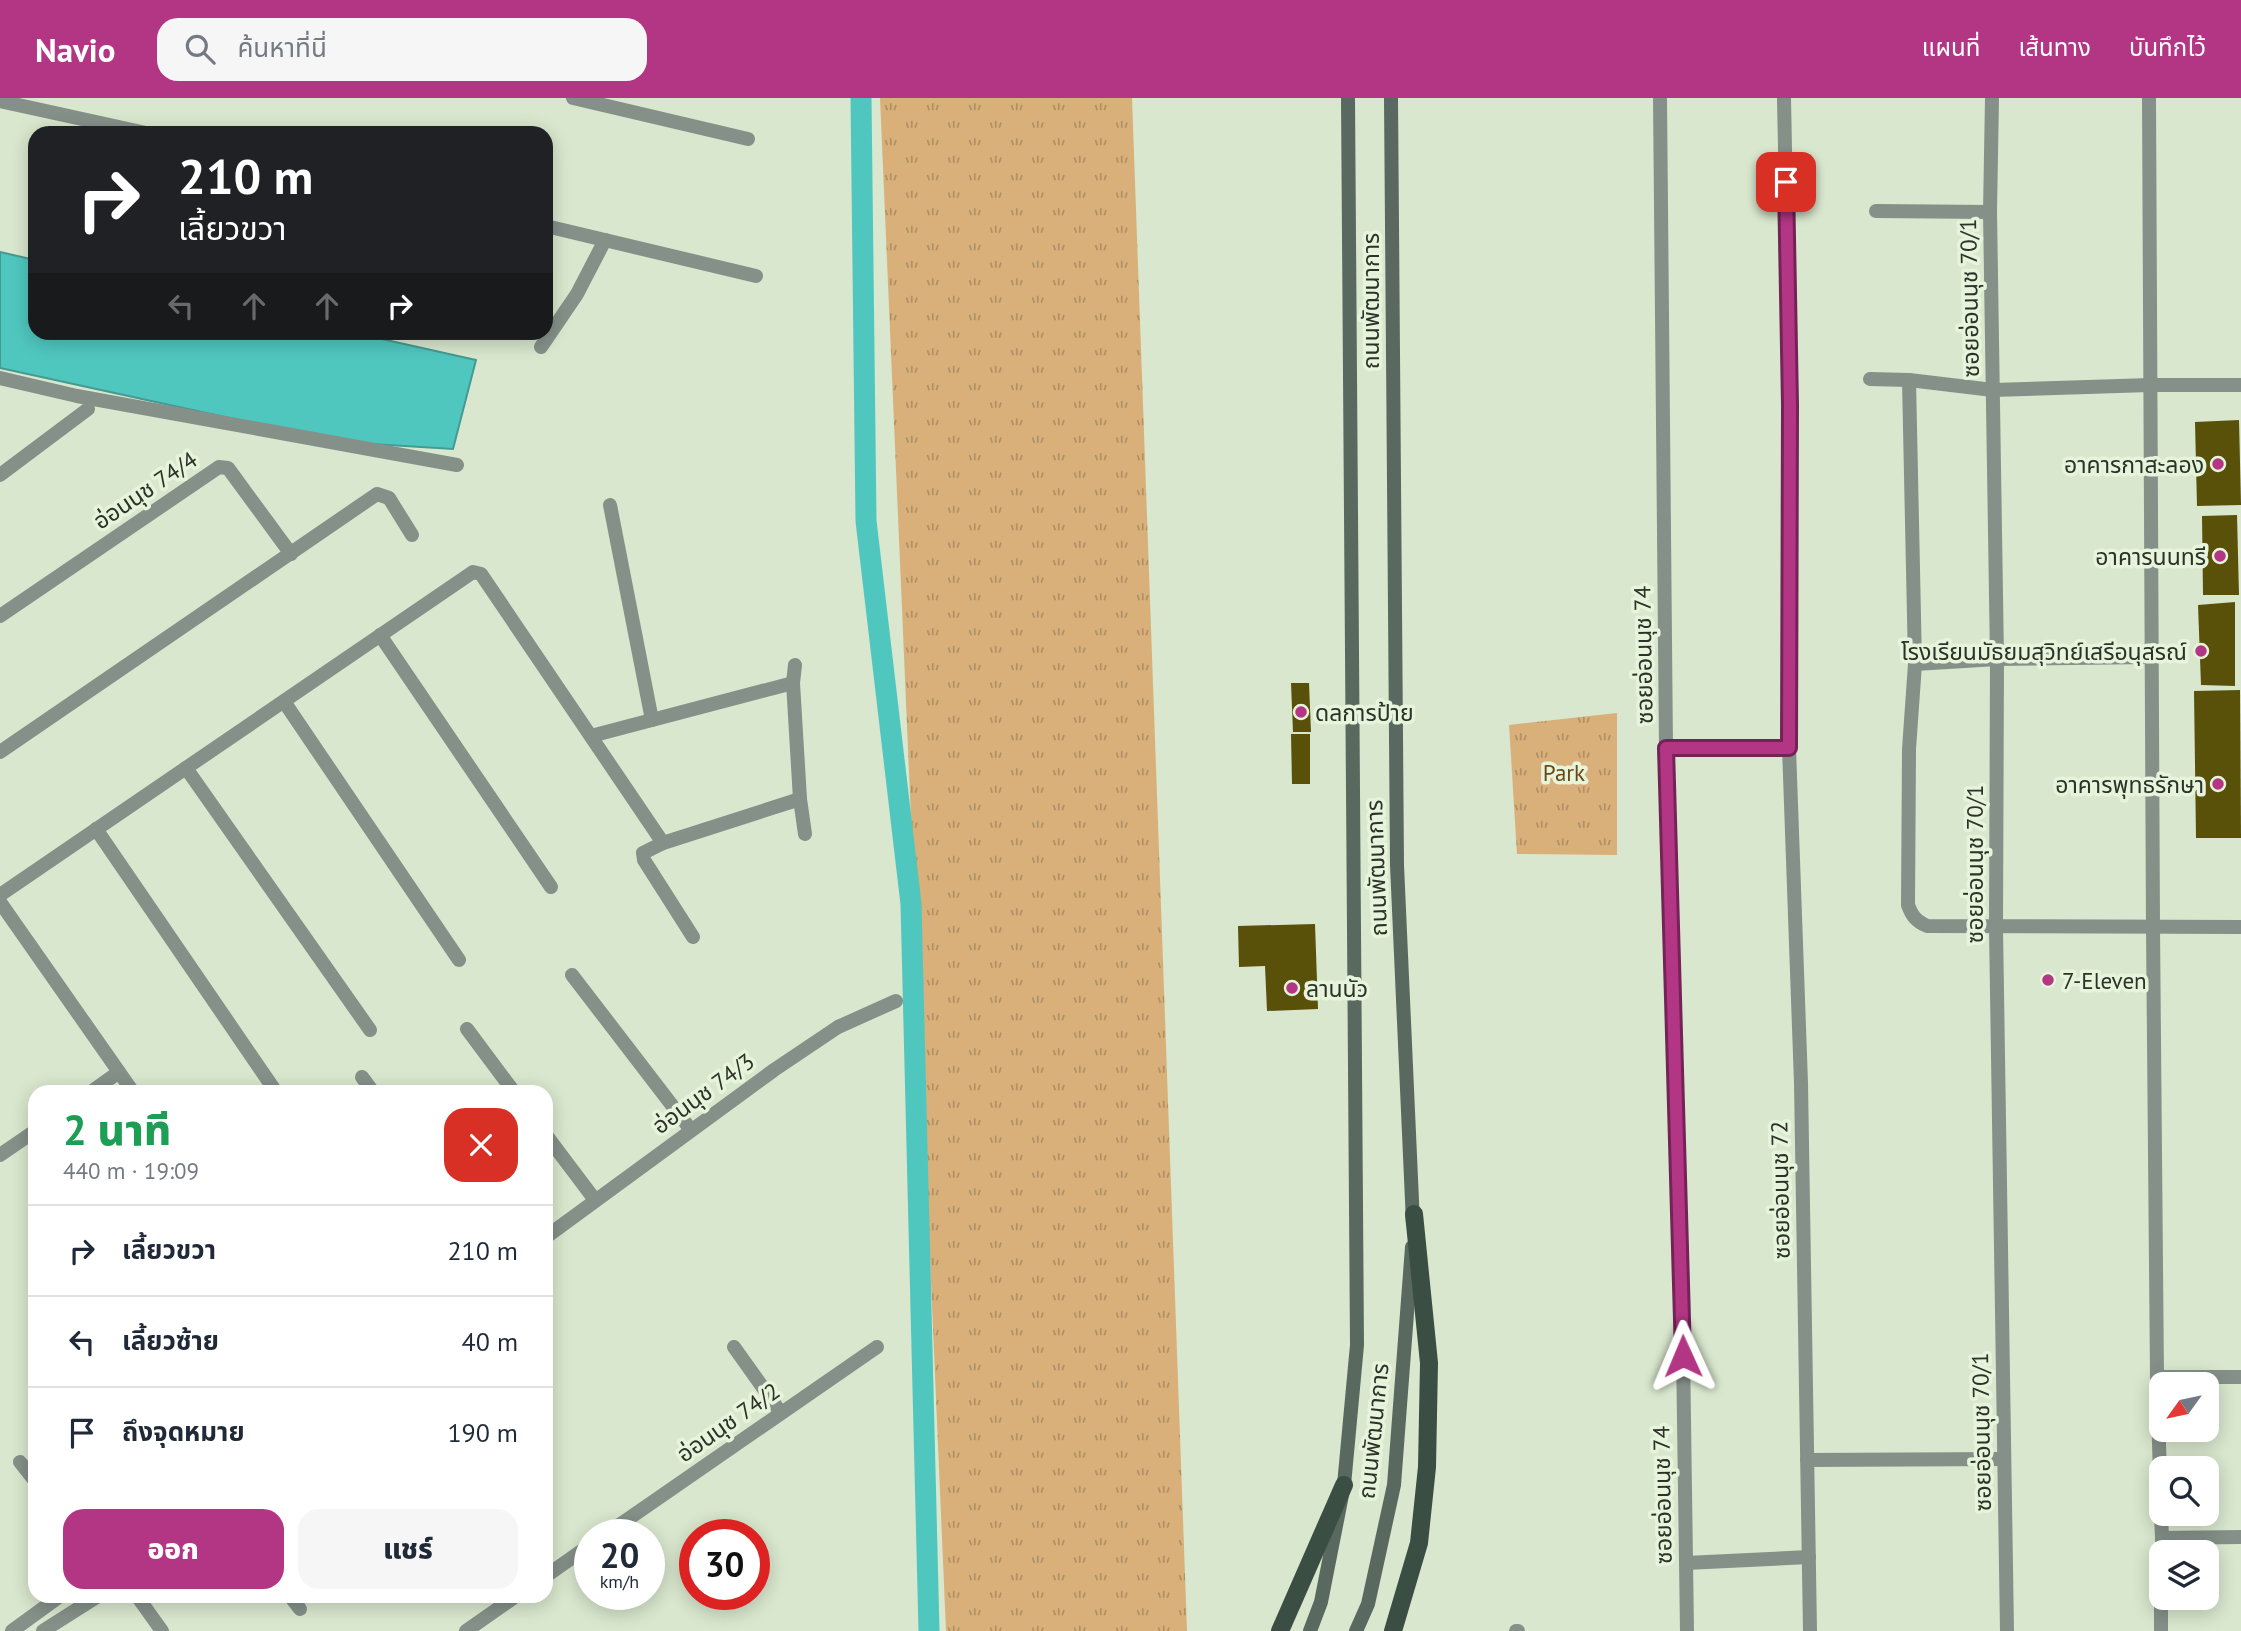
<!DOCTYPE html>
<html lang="th">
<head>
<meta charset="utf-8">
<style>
  :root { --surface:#fff; --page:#f6f6f7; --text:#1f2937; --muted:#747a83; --line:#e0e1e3; --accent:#b33685 }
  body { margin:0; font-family:"PT Sans","Noto Sans Thai",sans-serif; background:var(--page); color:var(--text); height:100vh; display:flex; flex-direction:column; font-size:26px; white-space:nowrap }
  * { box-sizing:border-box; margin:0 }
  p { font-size:23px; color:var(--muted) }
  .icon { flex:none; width:38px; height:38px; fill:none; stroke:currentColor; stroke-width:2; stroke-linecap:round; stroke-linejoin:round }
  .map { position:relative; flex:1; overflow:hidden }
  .drawer { position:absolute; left:28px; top:987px; width:525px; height:518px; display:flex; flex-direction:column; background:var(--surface); border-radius:21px; box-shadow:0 4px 18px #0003 }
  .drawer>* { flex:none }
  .guide { position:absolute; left:28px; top:28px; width:525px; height:214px; border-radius:21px; box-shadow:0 4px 18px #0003; background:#202124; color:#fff; overflow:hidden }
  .needle { width:46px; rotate:237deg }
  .fabs { position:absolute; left:2149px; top:1274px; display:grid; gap:14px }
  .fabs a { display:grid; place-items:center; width:70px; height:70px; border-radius:14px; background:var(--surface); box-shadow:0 4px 18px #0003; font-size:35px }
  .speed { position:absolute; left:574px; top:1421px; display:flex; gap:14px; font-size:35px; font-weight:700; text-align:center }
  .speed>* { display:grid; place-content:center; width:91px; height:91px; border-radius:50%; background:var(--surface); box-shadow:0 4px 18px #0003; line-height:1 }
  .speed small { font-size:18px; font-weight:400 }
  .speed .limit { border:10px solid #d22; background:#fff; color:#111 }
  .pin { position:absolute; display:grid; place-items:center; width:60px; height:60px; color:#fff; margin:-30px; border-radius:14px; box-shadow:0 4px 10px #0006 }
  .me { position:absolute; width:77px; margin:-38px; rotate:359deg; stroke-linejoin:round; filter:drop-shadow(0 0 5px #0008) }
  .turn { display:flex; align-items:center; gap:24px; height:147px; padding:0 35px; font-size:32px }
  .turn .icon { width:91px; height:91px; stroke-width:2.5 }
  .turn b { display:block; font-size:49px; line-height:60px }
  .lanes { display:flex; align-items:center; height:66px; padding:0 35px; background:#0003; justify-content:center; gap:35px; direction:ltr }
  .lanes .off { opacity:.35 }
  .round { display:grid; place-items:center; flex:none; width:74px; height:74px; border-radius:21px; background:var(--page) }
  .overview { display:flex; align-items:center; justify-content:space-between; height:119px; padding:0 35px }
  h1 { font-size:42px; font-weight:800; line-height:52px; color:#1e9e55 }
  .primary-button { display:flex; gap:14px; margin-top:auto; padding:14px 35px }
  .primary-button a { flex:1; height:80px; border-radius:21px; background:var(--accent); color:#fff; font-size:28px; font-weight:800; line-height:80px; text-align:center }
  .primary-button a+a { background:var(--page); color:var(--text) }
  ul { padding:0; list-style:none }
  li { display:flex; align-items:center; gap:21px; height:91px; padding:0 35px; border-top:2px solid var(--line) }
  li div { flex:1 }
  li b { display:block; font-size:26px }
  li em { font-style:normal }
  header { display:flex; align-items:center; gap:42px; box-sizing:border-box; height:98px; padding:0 35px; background:var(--accent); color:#fff }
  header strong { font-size:33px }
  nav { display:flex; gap:38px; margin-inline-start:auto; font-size:24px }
  .search { width:490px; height:63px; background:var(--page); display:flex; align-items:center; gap:18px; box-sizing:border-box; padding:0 24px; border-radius:21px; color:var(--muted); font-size:26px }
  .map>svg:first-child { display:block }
  .grass { fill:url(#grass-tufts) }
  .water { fill:#4fc7bf; stroke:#459a92; stroke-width:2 }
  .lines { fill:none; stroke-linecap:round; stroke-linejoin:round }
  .canal { stroke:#4fc7bf; stroke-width:21 }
  .building { fill:#595109 }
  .minor { stroke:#859089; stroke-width:14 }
  .tertiary { stroke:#859089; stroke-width:14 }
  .secondary { stroke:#596960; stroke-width:14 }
  .primary { stroke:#3a4e43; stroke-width:18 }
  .route-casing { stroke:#742356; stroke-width:18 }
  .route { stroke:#b33685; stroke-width:12 }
  .poi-dot { fill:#b33685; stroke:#e6f4db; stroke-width:2.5 }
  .labels { text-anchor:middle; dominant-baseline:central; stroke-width:7; stroke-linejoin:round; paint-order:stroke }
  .street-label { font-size:23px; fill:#2d3229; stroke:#e6f4db }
  .poi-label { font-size:23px; fill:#2d3229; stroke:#e6f4db; text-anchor:end }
  .park-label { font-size:23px; fill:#6b4813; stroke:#e6f4db }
</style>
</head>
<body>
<header>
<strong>Navio</strong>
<div class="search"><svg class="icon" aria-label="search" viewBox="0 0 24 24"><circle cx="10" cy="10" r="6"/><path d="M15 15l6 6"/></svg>ค้นหาที่นี่</div>
<nav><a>แผนที่</a><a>เส้นทาง</a><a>บันทึกไว้</a></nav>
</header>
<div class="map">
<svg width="2241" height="1533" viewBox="0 0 2241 1533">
  <defs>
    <pattern id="grass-tufts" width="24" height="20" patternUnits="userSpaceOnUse" patternTransform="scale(1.75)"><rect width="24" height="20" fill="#d9b07a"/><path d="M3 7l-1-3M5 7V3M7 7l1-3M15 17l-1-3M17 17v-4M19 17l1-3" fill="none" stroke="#b09064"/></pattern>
  </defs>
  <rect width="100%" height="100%" fill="#d9e7ce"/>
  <g class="grass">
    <polygon points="880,0 1132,0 1187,1533 946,1533"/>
    <polygon points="1617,615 1617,757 1517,756 1509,627"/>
  </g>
  <polygon class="water" points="0,154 35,162 35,234 355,235 476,262 453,351 339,344 0,270"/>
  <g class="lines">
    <polyline class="canal" points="861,0 866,423 911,806 929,1533"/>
  </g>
  <g class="building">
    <polygon points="2239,322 2241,407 2197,408 2195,324"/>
    <polygon points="2237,417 2239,497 2203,497 2202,418"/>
    <polygon points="2235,504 2235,588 2201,587 2198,507"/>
    <polygon points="1291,585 1309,585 1311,634 1293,634"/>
    <polygon points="2240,592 2241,740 2196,740 2194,593"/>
    <polygon points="1291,636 1310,636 1310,686 1292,686"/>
    <polygon points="1315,826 1318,911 1267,913 1265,868 1239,869 1238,828"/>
  </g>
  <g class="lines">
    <g class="minor">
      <polyline points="573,0 748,41"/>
      <polyline points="1660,0 1666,651 1682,1181 1687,1533"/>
      <polyline points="1784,0 1790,307 1789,650 1801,985 1810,1533"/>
      <polyline points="2149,0 2153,829 2157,1279 2161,1412"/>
      <polyline points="0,3 146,35"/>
      <polyline points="1876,113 1990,114"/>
      <polyline points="546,128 756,178"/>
      <polyline points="541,249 577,196 605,142"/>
      <polyline points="0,280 77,298 457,367"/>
      <polyline points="1870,281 1909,282 1993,292 2150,287 2241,287"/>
      <path d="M1909,282L1915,566L1909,651L1908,807C1912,818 1916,823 1927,828L2241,829"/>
      <polyline points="0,377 88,311"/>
      <polyline points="610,407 652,622"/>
      <polyline points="0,518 219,369 228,370 291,456"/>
      <polyline points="380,537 551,789"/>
      <polyline points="1915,566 1997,561 2152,559"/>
      <polyline points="795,567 793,585 800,701 805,736"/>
      <polyline points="285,605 459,862"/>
      <polyline points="591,638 793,585"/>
      <polyline points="1666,651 1789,650"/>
      <polyline points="0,654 377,396 389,400 412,437"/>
      <polyline points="186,670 370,932"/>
      <polyline points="96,731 276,994"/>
      <polyline points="0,797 473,474 481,476 663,745"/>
      <polyline points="0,804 133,994"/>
      <polyline points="693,839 644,762 643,755 663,745 800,701"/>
      <polyline points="572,877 691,1032"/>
      <polyline points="467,931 514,994"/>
      <polyline points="362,979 373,994"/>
      <polyline points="91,994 119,974"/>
      <polyline points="546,1037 595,1102"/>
      <polyline points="0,1057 35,1033"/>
      <polyline points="546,1139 774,972 838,929 896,903"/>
      <polyline points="734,1249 781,1315"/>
      <polyline points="2157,1279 2241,1279"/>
      <polyline points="1807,1362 2004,1361"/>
      <polyline points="20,1364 35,1383"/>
      <polyline points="2161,1416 2162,1440 2241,1439"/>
      <polyline points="605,1437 877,1249"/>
      <polyline points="2162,1454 2162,1440"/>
      <polyline points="1686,1465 1809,1459"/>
      <polyline points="546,1478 590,1447"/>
      <polyline points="137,1498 162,1533"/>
      <polyline points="290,1498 300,1511"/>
      <polyline points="12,1533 60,1498"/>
      <polyline points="43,1533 98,1498"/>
      <polyline points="466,1533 516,1498"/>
      <polyline points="1516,1533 1518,1533"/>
      <polyline points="2161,1533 2161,1496"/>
    </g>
    <polyline class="tertiary" points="1992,0 1990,114 1997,561 1996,830 2007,1533"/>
    <g class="secondary">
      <polyline points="1391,0 1397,767 1413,1125"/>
      <polyline points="1310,1533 1321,1504 1344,1387 1357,1247 1348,0"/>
      <polyline points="1356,1533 1368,1506 1394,1387 1412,1149"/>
    </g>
    <g class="primary">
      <polyline points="1280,1533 1344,1387"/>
      <polyline points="1393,1533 1419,1445 1427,1369 1429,1265 1414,1116"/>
    </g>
  </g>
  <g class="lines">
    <g class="route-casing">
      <polyline id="route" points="1683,1258 1666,650 1789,650 1790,307 1786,84"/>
    </g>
    <use href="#route" class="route"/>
  </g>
  <g class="poi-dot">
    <circle cx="2218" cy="366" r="7"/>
    <circle cx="2220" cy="458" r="7"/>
    <circle cx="2201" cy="553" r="7"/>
    <circle cx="1301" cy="614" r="7"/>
    <circle cx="2218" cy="686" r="7"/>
    <circle cx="2048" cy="882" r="7"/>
    <circle cx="1292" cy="890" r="7"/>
  </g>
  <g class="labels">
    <g class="street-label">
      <text transform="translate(1969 200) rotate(-91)">ซอยอ่อนนุช 70/1</text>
      <text transform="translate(1370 203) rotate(-90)">ถนนพัฒนาการ</text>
      <text transform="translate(145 392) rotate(-34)">อ่อนนุช 74/4</text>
      <text transform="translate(1643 557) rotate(-91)">ซอยอ่อนนุช 74</text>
      <text transform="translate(1974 766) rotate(-90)">ซอยอ่อนนุช 70/1</text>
      <text transform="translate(1376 770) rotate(-92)">ถนนพัฒนาการ</text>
      <text transform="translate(703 995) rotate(-36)">อ่อนนุช 74/3</text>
      <text transform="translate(1780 1092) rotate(-91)">ซอยอ่อนนุช 72</text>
      <text transform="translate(728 1324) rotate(-35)">อ่อนนุช 74/2</text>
      <text transform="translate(1373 1333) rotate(-84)">ถนนพัฒนาการ</text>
      <text transform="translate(1981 1334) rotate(-91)">ซอยอ่อนนุช 70/1</text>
      <text transform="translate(1662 1397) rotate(-91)">ซอยอ่อนนุช 74</text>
    </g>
    <g class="poi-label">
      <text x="2204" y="366">อาคารกาสะลอง</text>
      <text x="2206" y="458">อาคารนนทรี</text>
      <text x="2187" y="553">โรงเรียนมัธยมสุวิทย์เสรีอนุสรณ์</text>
      <text x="1315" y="614" text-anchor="start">ดลการป้าย</text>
      <text x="2204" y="686">อาคารพุทธรักษา</text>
      <text x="2062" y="882" text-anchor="start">7-Eleven</text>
      <text x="1306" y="890" text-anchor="start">ลานนัว</text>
    </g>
    <g class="park-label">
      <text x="1564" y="674">Park</text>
    </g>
  </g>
</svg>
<div class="fabs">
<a><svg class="needle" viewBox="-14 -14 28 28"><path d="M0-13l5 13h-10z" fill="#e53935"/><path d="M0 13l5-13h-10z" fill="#747a83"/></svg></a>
<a><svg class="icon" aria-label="search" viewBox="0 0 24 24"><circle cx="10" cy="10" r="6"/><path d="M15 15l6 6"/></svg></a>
<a><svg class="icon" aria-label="layers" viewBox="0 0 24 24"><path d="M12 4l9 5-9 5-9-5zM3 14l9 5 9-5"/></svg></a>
</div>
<div class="speed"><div>20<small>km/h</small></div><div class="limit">30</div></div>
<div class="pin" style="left:1786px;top:84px;background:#d93025"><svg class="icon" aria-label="arrive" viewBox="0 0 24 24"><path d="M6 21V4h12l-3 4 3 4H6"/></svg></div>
<svg class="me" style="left:1683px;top:1258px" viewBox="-20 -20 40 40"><path d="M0-17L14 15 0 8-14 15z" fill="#b33685" stroke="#fff" stroke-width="4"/></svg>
<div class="guide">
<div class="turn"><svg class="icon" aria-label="right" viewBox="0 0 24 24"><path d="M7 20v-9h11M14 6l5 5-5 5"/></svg><div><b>210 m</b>เลี้ยวขวา</div></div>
<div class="lanes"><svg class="icon off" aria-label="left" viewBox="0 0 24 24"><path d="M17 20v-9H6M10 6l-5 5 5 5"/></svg><svg class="icon off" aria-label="ahead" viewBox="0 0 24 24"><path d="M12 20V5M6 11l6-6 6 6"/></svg><svg class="icon off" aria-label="ahead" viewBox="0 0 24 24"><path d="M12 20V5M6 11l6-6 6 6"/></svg><svg class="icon" aria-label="right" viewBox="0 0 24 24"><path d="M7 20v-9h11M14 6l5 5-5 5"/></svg></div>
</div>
<section class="drawer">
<div class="overview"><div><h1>2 นาที</h1><p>440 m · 19:09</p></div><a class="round" style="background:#d93025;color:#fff"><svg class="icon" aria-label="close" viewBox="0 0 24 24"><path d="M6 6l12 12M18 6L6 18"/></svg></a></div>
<ul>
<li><svg class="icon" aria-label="right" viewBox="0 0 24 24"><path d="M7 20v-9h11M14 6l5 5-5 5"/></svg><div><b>เลี้ยวขวา</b></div><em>210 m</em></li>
<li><svg class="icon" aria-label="left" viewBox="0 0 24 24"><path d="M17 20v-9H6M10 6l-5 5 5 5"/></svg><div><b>เลี้ยวซ้าย</b></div><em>40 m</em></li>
<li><svg class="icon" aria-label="arrive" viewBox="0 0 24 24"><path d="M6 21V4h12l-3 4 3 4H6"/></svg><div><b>ถึงจุดหมาย</b></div><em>190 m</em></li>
</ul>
<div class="primary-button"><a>ออก</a><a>แชร์</a></div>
</section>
</div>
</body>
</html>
